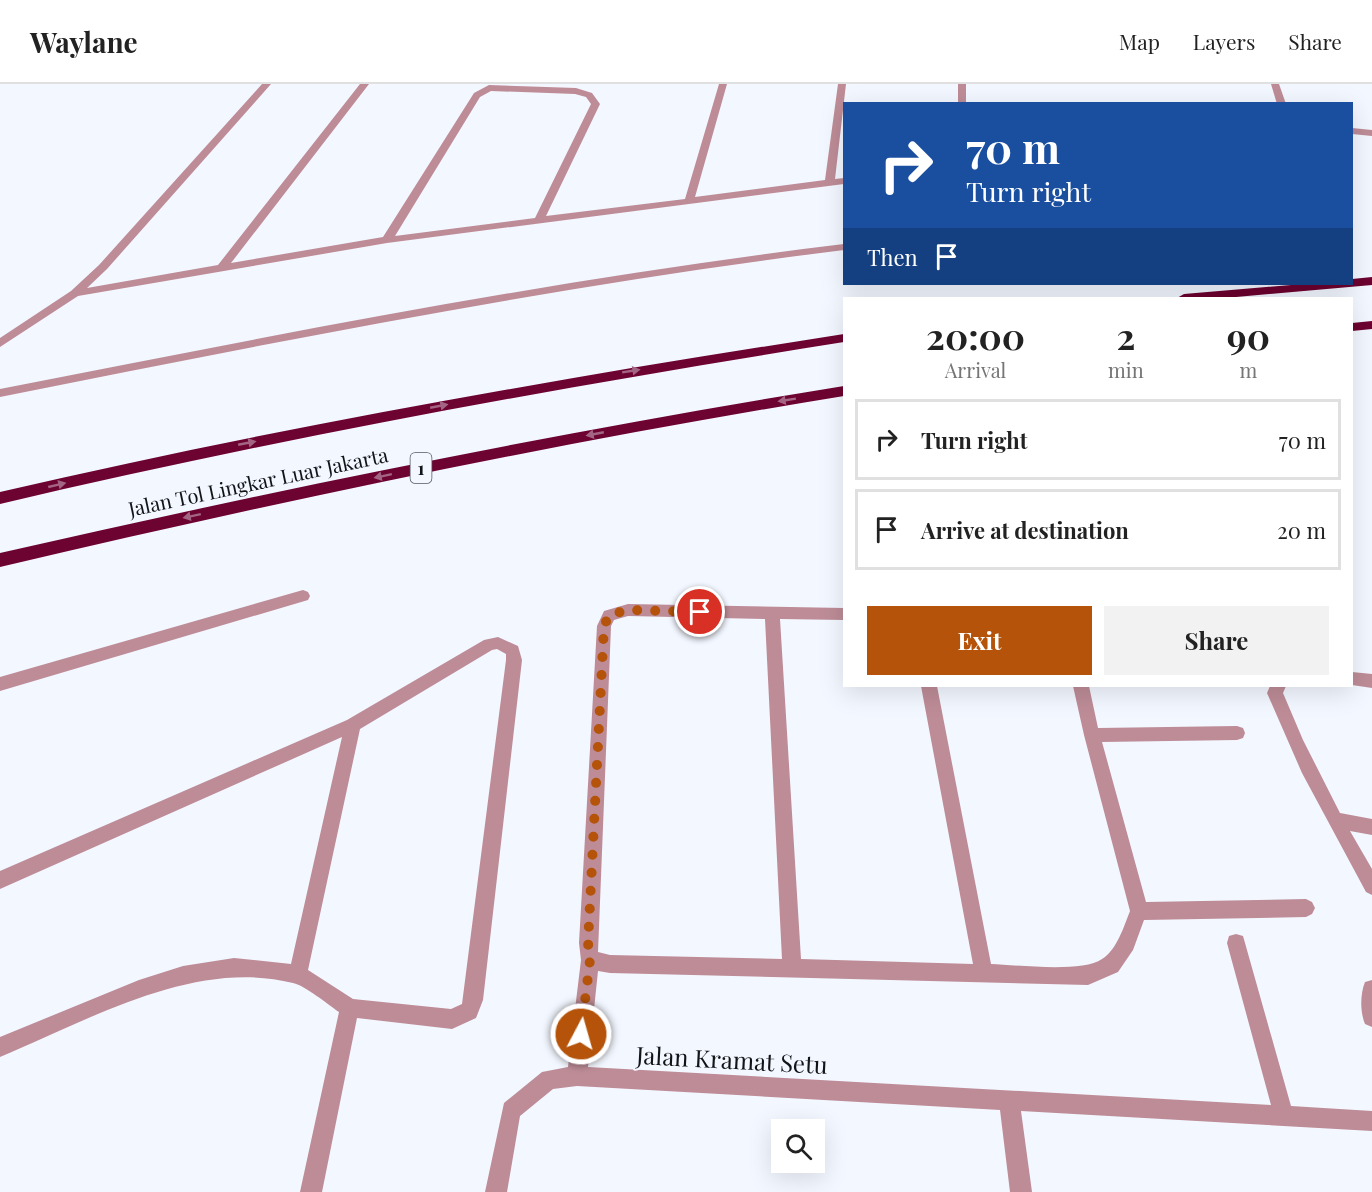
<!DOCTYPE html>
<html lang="en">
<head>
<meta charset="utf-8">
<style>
  :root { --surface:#fff; --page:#f2f2f2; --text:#222; --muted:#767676; --line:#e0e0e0; --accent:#b45309 }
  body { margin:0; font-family:"Playfair Display",serif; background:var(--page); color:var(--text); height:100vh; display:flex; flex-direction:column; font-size:22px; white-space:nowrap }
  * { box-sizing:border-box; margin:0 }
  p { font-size:20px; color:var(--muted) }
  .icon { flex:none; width:33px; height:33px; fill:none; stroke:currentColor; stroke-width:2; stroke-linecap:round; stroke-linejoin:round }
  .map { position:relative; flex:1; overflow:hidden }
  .sheet { position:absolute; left:843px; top:213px; width:510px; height:390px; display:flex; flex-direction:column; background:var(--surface); border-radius:0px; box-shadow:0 6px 24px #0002 }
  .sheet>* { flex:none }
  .hud { position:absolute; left:843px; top:18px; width:510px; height:183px; border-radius:0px; box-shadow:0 6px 24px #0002; background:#1a4fa0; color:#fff; overflow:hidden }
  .buttons { position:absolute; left:771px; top:1035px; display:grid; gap:12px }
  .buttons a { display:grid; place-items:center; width:54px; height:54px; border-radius:0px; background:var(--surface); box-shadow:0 6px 24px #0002; font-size:30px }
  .pin { position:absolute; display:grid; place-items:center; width:51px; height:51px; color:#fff; margin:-26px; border:3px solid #fff; border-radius:50%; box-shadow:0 2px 6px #0007 }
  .me { position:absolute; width:66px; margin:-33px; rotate:6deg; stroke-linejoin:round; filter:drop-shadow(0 0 4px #0008) }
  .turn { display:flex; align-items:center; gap:21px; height:126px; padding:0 24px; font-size:27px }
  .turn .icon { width:78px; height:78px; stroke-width:2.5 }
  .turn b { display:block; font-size:42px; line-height:51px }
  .then { display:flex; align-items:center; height:57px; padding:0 24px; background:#0003; gap:12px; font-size:22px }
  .eta { display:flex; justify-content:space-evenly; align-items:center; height:102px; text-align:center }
  .eta b { font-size:36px; font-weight:700; line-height:42px }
  .action { display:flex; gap:12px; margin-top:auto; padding:12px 24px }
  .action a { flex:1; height:69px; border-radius:0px; background:var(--accent); color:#fff; font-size:24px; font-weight:700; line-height:69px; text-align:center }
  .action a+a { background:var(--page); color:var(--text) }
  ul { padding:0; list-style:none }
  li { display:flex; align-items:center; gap:18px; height:81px; margin:0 12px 9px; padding:0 12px; border:3px solid var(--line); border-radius:0px }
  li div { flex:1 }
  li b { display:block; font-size:22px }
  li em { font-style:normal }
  header { display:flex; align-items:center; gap:36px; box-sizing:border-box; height:84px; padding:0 30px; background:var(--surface); border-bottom:2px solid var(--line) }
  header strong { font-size:28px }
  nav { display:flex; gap:33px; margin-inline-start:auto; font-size:21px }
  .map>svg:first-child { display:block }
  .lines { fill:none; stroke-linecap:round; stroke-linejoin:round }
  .street { fill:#bd8c97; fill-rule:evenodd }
  .highway { fill:#6d0330; fill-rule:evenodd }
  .oneway { fill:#a36583 }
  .route { stroke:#b45309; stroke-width:10; stroke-dasharray:0 18 }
  .labels { text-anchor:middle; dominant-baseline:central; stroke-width:4.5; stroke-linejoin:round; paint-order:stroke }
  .shield { fill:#f3f7ff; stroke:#56585d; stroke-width:1.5 }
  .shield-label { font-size:18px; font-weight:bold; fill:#121417 }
  .street-label { font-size:20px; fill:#121417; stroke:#f3f7ff }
  .near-street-label { font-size:24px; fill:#121417; stroke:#f3f7ff }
</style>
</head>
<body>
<header>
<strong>Waylane</strong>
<nav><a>Map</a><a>Layers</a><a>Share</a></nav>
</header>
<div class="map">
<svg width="1372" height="1108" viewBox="0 0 1372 1108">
  <rect width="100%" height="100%" fill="#f3f7ff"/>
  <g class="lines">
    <g class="street">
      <path d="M262,0H271L107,185L87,204L218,181L360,0H369L231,179L383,153L474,9L489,1L576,4L592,9L600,20L546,132L685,115L719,0H727L695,113L825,96L838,0H846L835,95L844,94V100L387,159L78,212L0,263V254L71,207L99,181ZM491,7L575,10L586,13L591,20L535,134L395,152L480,13Z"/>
      <rect x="958" y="0" width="8" height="20"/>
      <polygon points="1271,0 1279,0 1286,20 1277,20"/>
      <polygon points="1352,44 1372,46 1372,52 1352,50"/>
      <path d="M844,160V166C561,201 280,257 0,313V305C280,250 561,194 844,160Z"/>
      <polygon points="303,506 308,508 310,512 308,516 0,607 0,593"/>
      <path d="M628,520L844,524V536L780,535L801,875L973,880L921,602H937L991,880C1018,881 1082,889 1102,875C1117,866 1124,842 1130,827L1084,651L1073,602H1089L1098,644L1237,642L1243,644L1245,649L1243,654L1237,656L1102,658L1146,818L1306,815L1312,818L1315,824L1312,830L1306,833L1144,836L1133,866L1118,888L1088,901L610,889L598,887L588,983L1271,1021L1227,859L1229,852L1236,850L1243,852L1245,859L1291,1022L1372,1027V1047L1021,1027L1032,1108H1010L1000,1026L577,1002L553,1005L520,1032L507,1108H485L504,1019L542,988L568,983L581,876L579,859L597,542L604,527ZM628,532L765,535L782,875L610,871L598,868L611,542L614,536Z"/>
      <path d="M498,553L518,562L522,576L483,916L476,934L452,945L357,934L322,1108H300L339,928C327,920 306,902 293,899C194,874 89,936 0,973V953L139,896L183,882L234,874L291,880L342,653L0,805V787L347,636L484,556ZM497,565L506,570V576L462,920L451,925L353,915L308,886L360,645L492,566Z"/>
      <polygon points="1352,588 1372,590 1372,604 1352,601"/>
      <polygon points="1270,602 1286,602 1283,609 1303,656 1340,729 1372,735 1372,751 1350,747 1372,785 1372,811 1366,808 1302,689 1267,609"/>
      <path d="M1372,896V943L1365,940C1360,928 1360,910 1365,898Z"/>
    </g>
    <g class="highway">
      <polygon points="1372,193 1372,201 1225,214 1177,214 1184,210 1303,200 1352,200 1352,195"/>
      <polygon points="1372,237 1372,245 1352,247 1352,239"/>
      <path d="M844,250V258C561,303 279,354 0,420V408C279,343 561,294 844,250Z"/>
      <path d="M844,302V312C560,358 280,417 0,483V469C280,405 560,348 844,302Z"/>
    </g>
  </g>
  <defs><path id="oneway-solid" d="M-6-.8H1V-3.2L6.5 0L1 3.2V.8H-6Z" transform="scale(1.5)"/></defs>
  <g class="oneway">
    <use href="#oneway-solid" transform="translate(631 287) rotate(-9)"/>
    <use href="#oneway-solid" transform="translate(787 316) rotate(171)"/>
    <use href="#oneway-solid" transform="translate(439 322) rotate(-11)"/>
    <use href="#oneway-solid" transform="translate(595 350) rotate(169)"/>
    <use href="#oneway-solid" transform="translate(247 359) rotate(-11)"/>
    <use href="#oneway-solid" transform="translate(383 392) rotate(168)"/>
    <use href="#oneway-solid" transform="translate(57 401) rotate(-13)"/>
    <use href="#oneway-solid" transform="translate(192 432) rotate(168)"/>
  </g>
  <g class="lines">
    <polyline class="route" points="581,950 590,876 588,859 604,542 609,531 628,526 700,528"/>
  </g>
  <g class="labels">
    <rect class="shield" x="410.5" y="369" width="21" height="30" rx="4.5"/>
    <g class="shield-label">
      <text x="421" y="384">1</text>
    </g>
    <g class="street-label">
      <text transform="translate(258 397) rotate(-12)">Jalan Tol Lingkar Luar Jakarta</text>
    </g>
    <g class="near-street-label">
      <text transform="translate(732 975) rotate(3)">Jalan Kramat Setu</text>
    </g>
  </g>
</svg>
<div class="buttons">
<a><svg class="icon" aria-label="search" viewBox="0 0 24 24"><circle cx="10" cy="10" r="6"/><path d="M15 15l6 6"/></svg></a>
</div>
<div class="pin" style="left:700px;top:528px;background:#d93025"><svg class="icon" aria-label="arrive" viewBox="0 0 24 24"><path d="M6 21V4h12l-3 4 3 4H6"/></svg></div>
<svg class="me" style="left:581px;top:950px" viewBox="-20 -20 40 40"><circle r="17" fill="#b45309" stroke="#fff" stroke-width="3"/><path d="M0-11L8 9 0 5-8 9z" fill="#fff"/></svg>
<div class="hud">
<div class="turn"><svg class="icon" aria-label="right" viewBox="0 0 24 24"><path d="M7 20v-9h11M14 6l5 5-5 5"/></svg><div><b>70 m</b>Turn right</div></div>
<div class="then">Then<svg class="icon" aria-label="arrive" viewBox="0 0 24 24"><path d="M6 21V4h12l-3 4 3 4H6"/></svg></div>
</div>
<section class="sheet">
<div class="eta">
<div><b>20:00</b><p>Arrival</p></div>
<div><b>2</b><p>min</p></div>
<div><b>90</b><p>m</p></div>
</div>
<ul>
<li><svg class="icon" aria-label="right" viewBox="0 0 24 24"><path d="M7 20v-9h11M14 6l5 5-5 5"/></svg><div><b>Turn right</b></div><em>70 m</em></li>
<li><svg class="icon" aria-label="arrive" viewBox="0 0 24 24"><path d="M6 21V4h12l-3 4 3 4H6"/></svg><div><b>Arrive at destination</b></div><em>20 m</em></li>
</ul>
<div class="action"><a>Exit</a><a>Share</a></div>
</section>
</div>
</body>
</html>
